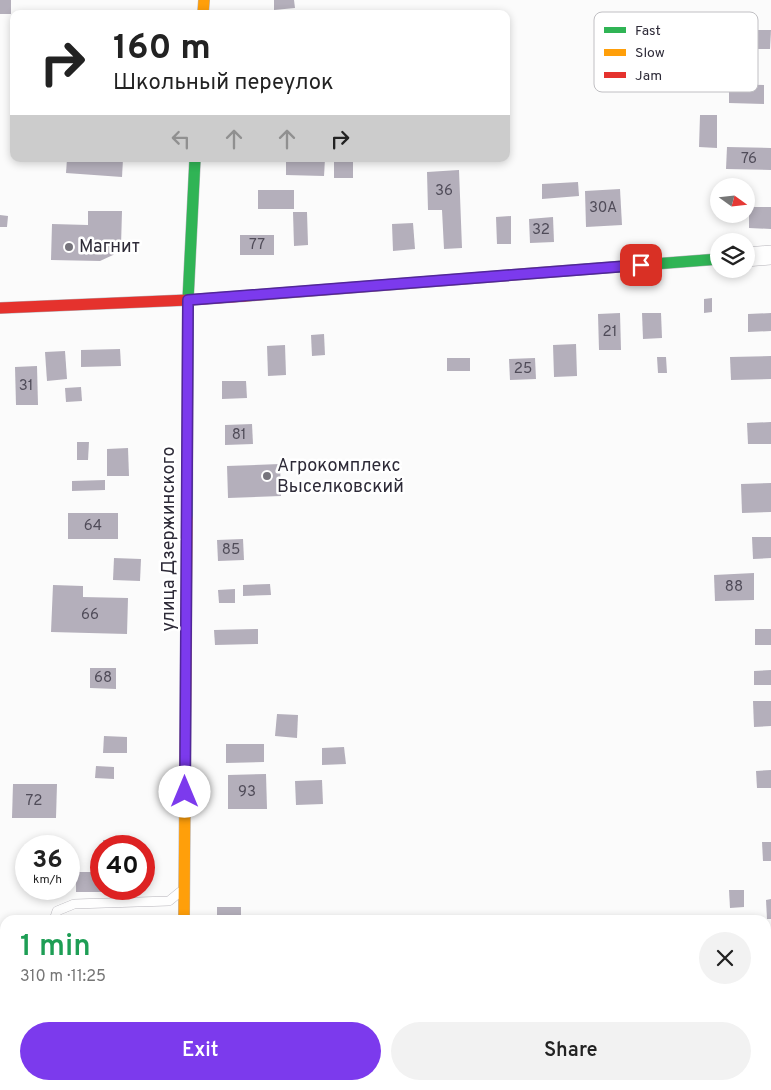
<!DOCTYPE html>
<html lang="en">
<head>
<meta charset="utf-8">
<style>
  :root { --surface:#fff; --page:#f2f2f2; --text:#222; --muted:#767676; --accent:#7c3aed }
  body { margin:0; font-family:Overpass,sans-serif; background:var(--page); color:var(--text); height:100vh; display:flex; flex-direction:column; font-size:19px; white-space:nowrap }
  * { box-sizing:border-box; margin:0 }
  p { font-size:16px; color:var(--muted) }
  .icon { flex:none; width:28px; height:28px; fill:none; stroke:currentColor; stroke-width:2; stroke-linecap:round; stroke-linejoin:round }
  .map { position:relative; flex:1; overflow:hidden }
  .drawer { position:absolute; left:0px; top:915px; width:771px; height:175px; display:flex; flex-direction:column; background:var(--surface); border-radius:15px 15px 0 0; box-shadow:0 2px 8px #0003 }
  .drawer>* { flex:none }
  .hud { position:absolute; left:10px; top:10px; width:500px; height:152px; border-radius:10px; box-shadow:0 2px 8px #0003; background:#fff; color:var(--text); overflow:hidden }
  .needle { width:32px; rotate:105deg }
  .tools { position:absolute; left:710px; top:178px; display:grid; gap:10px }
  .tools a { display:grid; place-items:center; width:45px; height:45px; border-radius:50%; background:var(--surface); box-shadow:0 2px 8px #0003; font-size:25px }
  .speed { position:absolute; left:15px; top:835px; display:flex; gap:10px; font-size:25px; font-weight:700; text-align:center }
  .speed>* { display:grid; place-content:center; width:65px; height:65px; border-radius:50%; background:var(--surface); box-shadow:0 2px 8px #0003; line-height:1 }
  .speed small { font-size:12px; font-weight:400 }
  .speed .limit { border:8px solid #d22; background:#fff; color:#111 }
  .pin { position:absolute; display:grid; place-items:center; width:42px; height:42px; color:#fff; margin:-21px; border-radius:10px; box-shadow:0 2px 8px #0006 }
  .me { position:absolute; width:55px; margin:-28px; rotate:0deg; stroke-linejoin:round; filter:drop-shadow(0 0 4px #0008) }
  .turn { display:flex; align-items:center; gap:18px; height:105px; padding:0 20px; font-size:22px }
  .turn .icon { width:65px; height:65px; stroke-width:2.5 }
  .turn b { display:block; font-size:35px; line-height:42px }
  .lanes { display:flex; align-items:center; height:48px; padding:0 20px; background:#0003; justify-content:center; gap:25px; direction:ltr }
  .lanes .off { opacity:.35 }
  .round { display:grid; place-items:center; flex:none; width:52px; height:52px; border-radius:26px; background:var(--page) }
  .head { display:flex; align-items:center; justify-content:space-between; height:85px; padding:0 20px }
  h1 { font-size:30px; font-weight:600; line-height:38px; color:#1e9e55 }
  .button { display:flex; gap:10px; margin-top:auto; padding:10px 20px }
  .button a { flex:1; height:58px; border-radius:30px; background:var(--accent); color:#fff; font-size:20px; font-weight:600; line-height:58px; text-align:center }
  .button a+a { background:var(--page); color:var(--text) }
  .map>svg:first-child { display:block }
  .building { fill:#b4afbb }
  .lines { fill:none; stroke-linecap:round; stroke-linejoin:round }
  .lane-casing { stroke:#b6b4ba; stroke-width:10 }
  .street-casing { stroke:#b6b4ba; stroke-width:20 }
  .fast-casing { stroke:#b6b4ba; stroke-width:12 }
  .slow-casing { stroke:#b6b4ba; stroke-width:12 }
  .jam-casing { stroke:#b6b4ba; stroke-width:12 }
  .lane { stroke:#fefefe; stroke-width:9 }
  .street { stroke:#fefefe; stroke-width:19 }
  .fast { stroke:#30b455; stroke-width:11 }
  .slow { stroke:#ff9f0a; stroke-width:11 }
  .jam { stroke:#e5322d; stroke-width:11 }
  .route-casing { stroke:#51269a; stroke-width:12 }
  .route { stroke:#7c3aed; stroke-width:9 }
  .poi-dot { fill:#76747c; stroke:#fff; stroke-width:2 }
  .labels { text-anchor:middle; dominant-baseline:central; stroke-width:5; stroke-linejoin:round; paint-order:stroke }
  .number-label { font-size:15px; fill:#504c59 }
  .poi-label { font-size:18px; fill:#2e2b38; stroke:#fff; text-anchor:start }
  .street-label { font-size:18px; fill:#2e2b38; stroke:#fff }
  .key { fill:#fff; stroke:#c0bfc3; stroke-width:1 }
  .key-label { font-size:14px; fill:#2e2b38 }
</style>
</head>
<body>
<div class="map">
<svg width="771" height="1090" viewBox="0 0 771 1090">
  <rect width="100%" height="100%" fill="#fbfbfb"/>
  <g class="building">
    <rect x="0" y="0" width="11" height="14"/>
    <polygon points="274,0 294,0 295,8 274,10"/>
    <polygon points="745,30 771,30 770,49 745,49"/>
    <polygon points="729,84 764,85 764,104 729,103"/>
    <polygon points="700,115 717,115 717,148 699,147"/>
    <polygon points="727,147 771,148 771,170 726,169"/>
    <polygon points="67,159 123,159 122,177 66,173"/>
    <polygon points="286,159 325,159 324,176 286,175"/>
    <rect x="334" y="159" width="19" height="19"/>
    <polygon points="459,170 462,248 444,249 442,210 428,210 427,172"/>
    <polygon points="578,182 579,196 542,199 542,184"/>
    <polygon points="620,189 622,225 586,227 585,191"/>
    <rect x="258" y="190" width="36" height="19"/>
    <polygon points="749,207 771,207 771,229 749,228"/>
    <polygon points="88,211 122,211 121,246 113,255 100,261 51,260 52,224 88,225"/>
    <polygon points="293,212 307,212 308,245 294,246"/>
    <polygon points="0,215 8,216 7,227 0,227"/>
    <polygon points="511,216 511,244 497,244 496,217"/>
    <polygon points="553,217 554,242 530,243 529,219"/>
    <polygon points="413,223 415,249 393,251 392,224"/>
    <rect x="240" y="235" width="34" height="20"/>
    <polygon points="712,298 712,312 704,313 704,299"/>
    <polygon points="620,313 621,350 599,350 598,314"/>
    <polygon points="642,313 661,313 662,338 643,339"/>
    <polygon points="771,313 771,331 748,332 748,314"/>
    <polygon points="324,334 325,355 312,356 311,335"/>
    <polygon points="576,344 577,376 554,377 553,345"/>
    <polygon points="285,345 286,375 268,376 267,346"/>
    <polygon points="120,349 121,366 81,367 81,350"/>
    <polygon points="65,351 67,379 47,381 45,352"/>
    <polygon points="771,356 771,379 731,380 730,357"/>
    <polygon points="657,357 666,357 667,373 658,373"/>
    <rect x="447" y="358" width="23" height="13"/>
    <polygon points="535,358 536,379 510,380 509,359"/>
    <polygon points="37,366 38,405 16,405 15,367"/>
    <polygon points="222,381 246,381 247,398 222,399"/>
    <polygon points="81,387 82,401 66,402 65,388"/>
    <polygon points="771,422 771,444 748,444 747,423"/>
    <polygon points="252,424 253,444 225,445 225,425"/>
    <polygon points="77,442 89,442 88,460 77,460"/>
    <polygon points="128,448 129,476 107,476 107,449"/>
    <polygon points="280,464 281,496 228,498 227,466"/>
    <polygon points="105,480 105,490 72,491 72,481"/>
    <polygon points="771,483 771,512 742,513 741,484"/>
    <rect x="68" y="513" width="50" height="26"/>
    <polygon points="752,537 771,537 771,558 753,559"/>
    <polygon points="243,539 244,560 218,561 217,540"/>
    <polygon points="114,558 141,559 140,581 113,580"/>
    <polygon points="754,573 754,600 715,601 714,575"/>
    <polygon points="270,584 271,595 243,596 243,585"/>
    <polygon points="53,585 83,586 83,597 128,598 127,634 51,632"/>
    <polygon points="235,589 235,603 219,603 218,590"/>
    <polygon points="258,629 258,644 215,645 214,630"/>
    <rect x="755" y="629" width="16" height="16"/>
    <polygon points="90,668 116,668 116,689 90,688"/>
    <polygon points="771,670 771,685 754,685 754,671"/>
    <polygon points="753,701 771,701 771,726 754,727"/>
    <polygon points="277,714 298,715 297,738 275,736"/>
    <polygon points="104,736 127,737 127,753 103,753"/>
    <polygon points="226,744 264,744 264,762 226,763"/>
    <polygon points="344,747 346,764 322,765 322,748"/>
    <polygon points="96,766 114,767 114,779 95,778"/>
    <polygon points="771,770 771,788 757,788 756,771"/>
    <polygon points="266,774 267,809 228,809 228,775"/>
    <polygon points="322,780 323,804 296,805 295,781"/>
    <polygon points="13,784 57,784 56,818 12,818"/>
    <polygon points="103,840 125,840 124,846 103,846"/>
    <polygon points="762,842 771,842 771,861 763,861"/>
    <polygon points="76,872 101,872 101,889 108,889 108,892 76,892"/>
    <polygon points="729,890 744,890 744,907 730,908"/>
    <polygon points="771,899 771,919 767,919 766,900"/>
    <rect x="217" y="907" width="24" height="13"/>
    <polygon points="0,971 5,971 4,1086 0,1086"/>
    <polygon points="601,1085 602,1090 579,1090 579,1087"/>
    <polygon points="608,1085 624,1085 625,1090 609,1090"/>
  </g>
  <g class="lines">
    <g class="lane-casing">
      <g id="lane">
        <polyline points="54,920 57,911 74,904 169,901 180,892"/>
        <polyline points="53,1085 54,1090"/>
      </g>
    </g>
    <g class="street-casing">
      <g id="street">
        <polyline points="746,257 771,255"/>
        <polyline points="766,1030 771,1029"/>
      </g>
    </g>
    <g class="fast-casing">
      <g id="fast">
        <polyline points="563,271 719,259"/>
        <polyline points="187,518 188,300 195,159"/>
        <polyline points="242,1090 285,1085"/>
      </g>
    </g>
    <g class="slow-casing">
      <g id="slow">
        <polyline points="203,14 204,0"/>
        <polyline points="245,296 563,271"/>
        <polyline points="184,920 187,518"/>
      </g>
    </g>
    <g class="jam-casing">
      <g id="jam">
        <polyline points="0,308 188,300 245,296"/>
        <polyline points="182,1085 182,1090"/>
      </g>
    </g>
    <use href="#lane" class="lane"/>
    <use href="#street" class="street"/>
    <use href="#fast" class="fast"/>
    <use href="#slow" class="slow"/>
    <use href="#jam" class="jam"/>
  </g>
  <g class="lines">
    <g class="route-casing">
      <polyline id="route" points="185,792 188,300 641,265"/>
    </g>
    <use href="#route" class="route"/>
  </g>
  <g class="poi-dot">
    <circle cx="69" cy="247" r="5"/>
    <circle cx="267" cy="476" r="5"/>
  </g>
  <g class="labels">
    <g class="number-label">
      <text x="749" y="159">76</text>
      <text x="444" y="191">36</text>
      <text x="603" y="208">30А</text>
      <text x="541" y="230">32</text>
      <text x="257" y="245">77</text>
      <text x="610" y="332">21</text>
      <text x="523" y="369">25</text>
      <text x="26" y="386">31</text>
      <text x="239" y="435">81</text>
      <text x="93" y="526">64</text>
      <text x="231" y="550">85</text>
      <text x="734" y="587">88</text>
      <text x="90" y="615">66</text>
      <text x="103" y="678">68</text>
      <text x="247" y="792">93</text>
      <text x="34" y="801">72</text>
    </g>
    <g class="poi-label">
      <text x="79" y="247">Магнит</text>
      <text x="277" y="466">Агрокомплекс<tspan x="277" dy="21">Выселковский</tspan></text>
    </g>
    <g class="street-label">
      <text transform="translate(169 539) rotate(-90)">улица Дзержинского</text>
    </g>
  </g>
  <rect x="594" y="12" width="164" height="80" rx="8" class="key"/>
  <rect x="604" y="27" width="22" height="6" fill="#30b455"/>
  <rect x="604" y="49" width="22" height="7" fill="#ff9f0a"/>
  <rect x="604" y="72" width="22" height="6" fill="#e5322d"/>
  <g class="key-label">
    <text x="635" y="35">Fast</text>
    <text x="635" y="57">Slow</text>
    <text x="635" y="80">Jam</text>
  </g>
</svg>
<div class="tools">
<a><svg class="needle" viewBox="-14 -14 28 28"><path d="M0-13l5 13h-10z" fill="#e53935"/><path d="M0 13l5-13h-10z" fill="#767676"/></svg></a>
<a><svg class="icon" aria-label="layers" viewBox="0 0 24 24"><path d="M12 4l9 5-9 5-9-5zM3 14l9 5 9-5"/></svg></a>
</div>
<div class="speed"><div>36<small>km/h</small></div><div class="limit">40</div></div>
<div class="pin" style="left:641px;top:265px;background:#d93025"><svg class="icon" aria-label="arrive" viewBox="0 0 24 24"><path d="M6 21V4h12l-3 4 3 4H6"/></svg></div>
<svg class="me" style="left:185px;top:792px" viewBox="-20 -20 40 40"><circle r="19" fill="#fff"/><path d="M0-13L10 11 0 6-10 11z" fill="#7c3aed"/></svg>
<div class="hud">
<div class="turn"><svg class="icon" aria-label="right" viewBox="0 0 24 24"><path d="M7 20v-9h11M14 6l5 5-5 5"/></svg><div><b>160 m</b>Школьный переулок</div></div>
<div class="lanes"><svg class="icon off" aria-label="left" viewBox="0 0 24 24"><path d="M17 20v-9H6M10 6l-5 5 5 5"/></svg><svg class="icon off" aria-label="ahead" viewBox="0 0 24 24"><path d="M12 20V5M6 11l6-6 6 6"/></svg><svg class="icon off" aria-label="ahead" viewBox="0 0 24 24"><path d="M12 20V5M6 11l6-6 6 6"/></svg><svg class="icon" aria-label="right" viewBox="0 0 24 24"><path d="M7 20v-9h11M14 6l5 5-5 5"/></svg></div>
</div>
<section class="drawer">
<div class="head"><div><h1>1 min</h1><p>310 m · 11:25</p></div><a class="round"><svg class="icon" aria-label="close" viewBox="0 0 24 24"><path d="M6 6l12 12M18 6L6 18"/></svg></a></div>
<div class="button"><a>Exit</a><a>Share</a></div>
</section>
</div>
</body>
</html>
